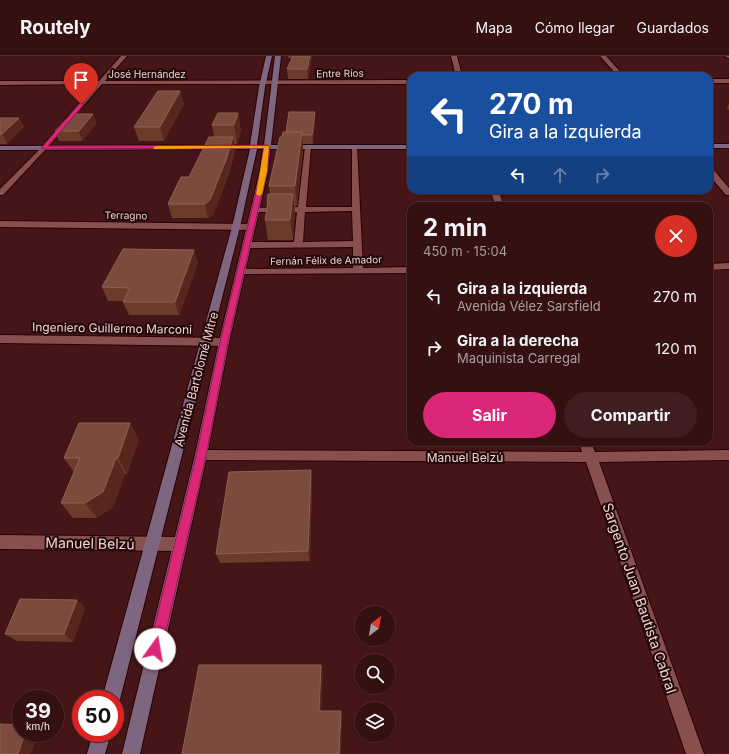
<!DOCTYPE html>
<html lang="es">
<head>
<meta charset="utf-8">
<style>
  :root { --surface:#341011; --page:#3f1e1f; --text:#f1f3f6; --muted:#a99d9f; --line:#4e3031; --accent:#db2777 }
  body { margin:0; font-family:Inter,sans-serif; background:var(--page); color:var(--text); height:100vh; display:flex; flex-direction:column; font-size:15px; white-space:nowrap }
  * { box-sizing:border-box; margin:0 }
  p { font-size:13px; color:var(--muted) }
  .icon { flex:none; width:22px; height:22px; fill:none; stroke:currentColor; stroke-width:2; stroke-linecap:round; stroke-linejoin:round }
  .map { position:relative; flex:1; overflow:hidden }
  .sheet { position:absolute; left:407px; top:146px; width:306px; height:244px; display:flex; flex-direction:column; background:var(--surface); border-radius:12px; box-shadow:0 1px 3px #0004,0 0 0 1px var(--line) }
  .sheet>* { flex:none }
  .banner { position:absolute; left:407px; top:16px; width:306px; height:122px; border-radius:12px; box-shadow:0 1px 3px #0004,0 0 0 1px var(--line); background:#1a4fa0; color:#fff; overflow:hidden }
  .needle { width:26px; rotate:31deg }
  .fabs { position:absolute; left:355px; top:550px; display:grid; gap:8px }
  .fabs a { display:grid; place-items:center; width:40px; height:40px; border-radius:50%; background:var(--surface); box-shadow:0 1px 3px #0004,0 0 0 1px var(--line); font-size:20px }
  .speed { position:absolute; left:12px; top:634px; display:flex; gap:8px; font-size:20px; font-weight:700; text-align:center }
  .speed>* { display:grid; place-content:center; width:52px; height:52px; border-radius:50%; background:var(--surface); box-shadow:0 1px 3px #0004,0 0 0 1px var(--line); line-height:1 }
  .speed small { font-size:10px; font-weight:400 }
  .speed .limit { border:6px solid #d22; background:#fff; color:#111 }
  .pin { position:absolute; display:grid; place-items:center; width:34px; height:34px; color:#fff; margin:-41px -17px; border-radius:50% 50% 50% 0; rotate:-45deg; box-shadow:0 0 4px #0007 }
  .pin .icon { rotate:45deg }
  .me { position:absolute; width:44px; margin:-22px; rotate:13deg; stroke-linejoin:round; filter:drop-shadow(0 0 3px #0008) }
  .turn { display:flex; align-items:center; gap:14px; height:84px; padding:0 16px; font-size:18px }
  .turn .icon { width:52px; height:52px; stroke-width:2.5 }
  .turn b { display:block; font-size:28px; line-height:34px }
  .lanes { display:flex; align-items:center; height:38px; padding:0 16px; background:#0003; justify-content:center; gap:20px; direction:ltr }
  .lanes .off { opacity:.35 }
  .round { display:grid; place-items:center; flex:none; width:42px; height:42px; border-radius:21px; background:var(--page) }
  .head { display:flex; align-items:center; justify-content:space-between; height:68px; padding:0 16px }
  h1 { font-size:24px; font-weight:700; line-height:30px }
  .action { display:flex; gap:8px; margin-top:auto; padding:8px 16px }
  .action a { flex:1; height:46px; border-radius:24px; background:var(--accent); color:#fff; font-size:16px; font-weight:700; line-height:46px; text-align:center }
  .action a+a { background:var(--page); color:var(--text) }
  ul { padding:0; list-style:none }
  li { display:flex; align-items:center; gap:12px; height:52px; padding:0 16px }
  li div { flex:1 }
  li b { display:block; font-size:15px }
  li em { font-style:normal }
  header { display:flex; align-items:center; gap:24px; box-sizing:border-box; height:56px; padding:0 20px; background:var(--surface); border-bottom:1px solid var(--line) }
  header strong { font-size:19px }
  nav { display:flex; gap:22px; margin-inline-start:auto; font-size:14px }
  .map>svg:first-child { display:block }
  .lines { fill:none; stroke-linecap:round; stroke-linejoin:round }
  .street-casing { stroke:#2a0003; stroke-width:2 }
  .secondary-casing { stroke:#2a0003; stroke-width:2 }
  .street { fill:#884f4f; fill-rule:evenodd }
  .secondary { fill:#7f6680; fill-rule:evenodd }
  .wall { fill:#6c3c2b }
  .shaded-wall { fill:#57261c }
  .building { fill:#7b4c3d; stroke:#8e6154 }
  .route { fill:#db2777; stroke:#8e194d }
  .slow { fill:#f59e0b }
  .labels { text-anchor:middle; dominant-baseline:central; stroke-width:4; stroke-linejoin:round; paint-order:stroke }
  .far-street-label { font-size:10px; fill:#f4d2d0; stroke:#1f0909 }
  .street-label { font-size:12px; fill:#f4d2d0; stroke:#1f0909 }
  .near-street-label { font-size:14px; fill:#f4d2d0; stroke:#1f0909 }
</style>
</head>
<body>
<header>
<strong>Routely</strong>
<nav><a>Mapa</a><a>Cómo llegar</a><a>Guardados</a></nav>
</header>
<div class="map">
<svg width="729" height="698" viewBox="0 0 729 698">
  <rect width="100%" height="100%" fill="#461517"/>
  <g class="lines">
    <g class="street-casing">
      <g id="street">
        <polygon points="121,0 127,0 105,25 411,24 411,28 102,28 46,93 3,139 0,139 0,133 42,91 96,28 0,29 0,25 99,25"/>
        <polygon points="451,0 457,0 462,20 456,20"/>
        <polygon points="600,0 606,0 624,20 618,20"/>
        <polygon points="725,0 729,0 729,2 726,1"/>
        <rect x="709" y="23" width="20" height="4"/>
        <path d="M308,89L311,91L306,151H352V91L357,90L363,212L411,211V217L238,218L236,216L241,213L353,212V191L246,192L242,189L246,186H294L297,156H256L252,154L256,152L298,151L305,91ZM352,155L353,185L303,186L305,156Z"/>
        <polygon points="709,112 712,112 729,132 729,139 726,139 709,119"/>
        <polygon points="490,134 498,134 504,150 496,150"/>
        <polygon points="0,165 251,168 255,171 251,174 0,171"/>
        <polygon points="729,207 729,213 709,214 709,208"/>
        <polygon points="0,279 224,282 228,283 229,286 228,289 224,290 0,287"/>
        <polygon points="579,386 591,386 595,396 729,394 729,404 599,406 704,698 686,698 586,406 201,404 196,403 195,399 196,395 201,394 582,396"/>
        <polygon points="0,479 179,481 184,483 186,488 184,493 179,495 0,493"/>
      </g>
    </g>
    <g class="secondary-casing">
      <g id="secondary">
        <polygon points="266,0 272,0 265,31 257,89 264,89 275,0 281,0 271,89 411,89 411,93 270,93 268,115 229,286 207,399 140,698 122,698 195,399 219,286 260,115 263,93 257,93 240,171 120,643 117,649 115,650 115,643 102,643 232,171 250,93 0,94 0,90 250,89 259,31"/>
        <rect x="709" y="88" width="20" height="4"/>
        <polygon points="93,677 111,677 105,698 87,698"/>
      </g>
    </g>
    <use href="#street" class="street"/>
    <use href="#secondary" class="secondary"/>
  </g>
  <g class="wall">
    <polygon points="288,0 312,0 308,23 288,23 287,13 292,2 288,2"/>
    <polygon points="180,35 184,48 164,85 139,85 134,71"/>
    <polygon points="729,47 729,54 727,52"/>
    <polygon points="315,56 315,64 313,88 302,88 303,94 297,150 295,150 295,158 293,184 268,184 265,164 267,150 267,145 270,138 269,130 282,81"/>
    <polygon points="238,57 241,75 237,88 234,88 235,95 229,118 213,159 208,162 172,162 168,148 189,121 214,81 212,69"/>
    <polygon points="0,62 19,62 24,71 7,88 0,88"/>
    <polygon points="97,67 82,85 59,85 55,75"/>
    <polygon points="198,207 179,259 129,259 123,246 124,245 108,245 102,231"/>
    <polygon points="130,367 139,384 127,418 125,418 113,451 97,462 73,462 61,447 74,416 64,402"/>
    <polygon points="312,424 310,505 220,507 216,498"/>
    <polygon points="77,544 85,552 73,586 17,585 5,578"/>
  </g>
  <g class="shaded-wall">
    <polygon points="310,0 312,0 308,23 307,13"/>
    <polygon points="180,35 184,48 164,85 160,71"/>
    <polygon points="315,56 315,64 313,88 312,79"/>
    <polygon points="238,57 241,75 237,88 234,69"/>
    <polygon points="93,58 97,67 82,85 79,75"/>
    <polygon points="19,62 24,71 7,88 2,78"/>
    <polygon points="302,76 303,94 297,150 295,130"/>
    <polygon points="233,81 235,95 229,118 213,159 208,162 205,148"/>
    <polygon points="293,138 295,158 293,184 290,164"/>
    <polygon points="194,194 198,207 179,259 175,246"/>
    <polygon points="130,367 139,384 127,418 118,402"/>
    <polygon points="116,402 125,418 113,451 97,462 85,447"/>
    <polygon points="311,414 312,424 310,505 308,495"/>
    <polygon points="77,544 85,552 73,586 64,578"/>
    <polygon points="321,609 323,618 321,662 319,655"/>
    <polygon points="341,655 342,662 341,698 339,698"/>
    <polygon points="25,677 39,677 31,698 18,698"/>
  </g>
  <g class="building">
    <polygon points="293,0 310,0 307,13 287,13"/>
    <polygon points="158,35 180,35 160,71 134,71"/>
    <polygon points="289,56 315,56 312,79 302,79 302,76 286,76"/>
    <polygon points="218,57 238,57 234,69 212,69"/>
    <polygon points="71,58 93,58 79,75 55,75"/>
    <polygon points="0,62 19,62 2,78 0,78"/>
    <polygon points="283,76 302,76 295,130 269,130 280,81 282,81"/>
    <polygon points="209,81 233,81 226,104 210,144 205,148 168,148 181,121 189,121"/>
    <polygon points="268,138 293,138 290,164 265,164 268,145 267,145"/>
    <polygon points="123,193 194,194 175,246 123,246 130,232 102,231"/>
    <polygon points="79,367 130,367 118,402 116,402 103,436 85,447 61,447 80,402 64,402"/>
    <polygon points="311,414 308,495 216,498 229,416"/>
    <polygon points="20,543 77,544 64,578 5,578"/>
    <polygon points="199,609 321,609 319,655 341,655 339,698 182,698"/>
    <polygon points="0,668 21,669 21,677 25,677 18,698 0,698"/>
  </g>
  <polygon class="route" points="80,47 84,48 48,90 267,89 270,91 267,115 228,286 206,400 162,593 160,597 155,599 151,597 149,593 196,400 220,286 261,115 264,92 42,93 42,91"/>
  <polygon class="slow" points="156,90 269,90 267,115 262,138 259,140 256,138 264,92 154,93 153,92"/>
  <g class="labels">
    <g class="far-street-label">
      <text transform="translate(340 17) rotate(-1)">Entre Ríos</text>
      <text x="147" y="18">José Hernández</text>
      <text transform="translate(126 159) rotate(1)">Terragno</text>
      <text transform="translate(326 204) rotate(-1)">Fernán Félix de Amador</text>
    </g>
    <g class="street-label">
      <text transform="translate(112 272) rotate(1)">Ingeniero Guillermo Marconi</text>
      <text transform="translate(196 323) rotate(-75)">Avenida Bartolomé Mitre</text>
      <text x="465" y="401">Manuel Belzú</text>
    </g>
    <g class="near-street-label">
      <text transform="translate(90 487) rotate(1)">Manuel Belzú</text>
      <text transform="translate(640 542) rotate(71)">Sargento Juan Bautista Cabral</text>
    </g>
  </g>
</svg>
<div class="fabs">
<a><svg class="needle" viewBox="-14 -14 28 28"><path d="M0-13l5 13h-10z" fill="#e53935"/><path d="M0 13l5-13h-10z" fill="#a99d9f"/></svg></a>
<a><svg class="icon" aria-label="search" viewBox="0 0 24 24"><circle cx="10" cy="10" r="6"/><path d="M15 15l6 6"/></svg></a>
<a><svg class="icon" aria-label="layers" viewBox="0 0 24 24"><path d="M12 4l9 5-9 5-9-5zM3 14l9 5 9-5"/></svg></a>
</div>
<div class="speed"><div>39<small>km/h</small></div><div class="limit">50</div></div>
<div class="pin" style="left:81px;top:48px;background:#d93025"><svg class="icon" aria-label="arrive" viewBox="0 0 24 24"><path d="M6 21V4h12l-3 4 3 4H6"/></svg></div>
<svg class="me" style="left:155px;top:593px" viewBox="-20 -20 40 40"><circle r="19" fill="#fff"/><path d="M0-13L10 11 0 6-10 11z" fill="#db2777"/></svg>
<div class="banner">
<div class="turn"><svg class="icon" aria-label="left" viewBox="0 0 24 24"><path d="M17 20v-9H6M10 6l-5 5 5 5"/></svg><div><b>270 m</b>Gira a la izquierda</div></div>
<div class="lanes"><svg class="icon" aria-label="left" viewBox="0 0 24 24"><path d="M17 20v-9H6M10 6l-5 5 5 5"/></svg><svg class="icon off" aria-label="ahead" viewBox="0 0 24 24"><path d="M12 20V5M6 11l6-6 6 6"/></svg><svg class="icon off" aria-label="right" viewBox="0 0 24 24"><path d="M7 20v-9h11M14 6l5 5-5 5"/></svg></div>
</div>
<section class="sheet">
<div class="head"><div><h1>2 min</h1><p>450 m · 15:04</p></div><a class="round" style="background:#d93025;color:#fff"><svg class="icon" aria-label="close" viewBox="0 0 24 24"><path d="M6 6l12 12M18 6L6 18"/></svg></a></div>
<ul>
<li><svg class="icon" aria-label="left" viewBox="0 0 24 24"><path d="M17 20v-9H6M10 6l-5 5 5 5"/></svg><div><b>Gira a la izquierda</b><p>Avenida Vélez Sarsfield</p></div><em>270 m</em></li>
<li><svg class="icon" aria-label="right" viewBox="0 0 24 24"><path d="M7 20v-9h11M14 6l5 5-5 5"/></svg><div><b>Gira a la derecha</b><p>Maquinista Carregal</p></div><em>120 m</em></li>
</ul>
<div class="action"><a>Salir</a><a>Compartir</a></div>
</section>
</div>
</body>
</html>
